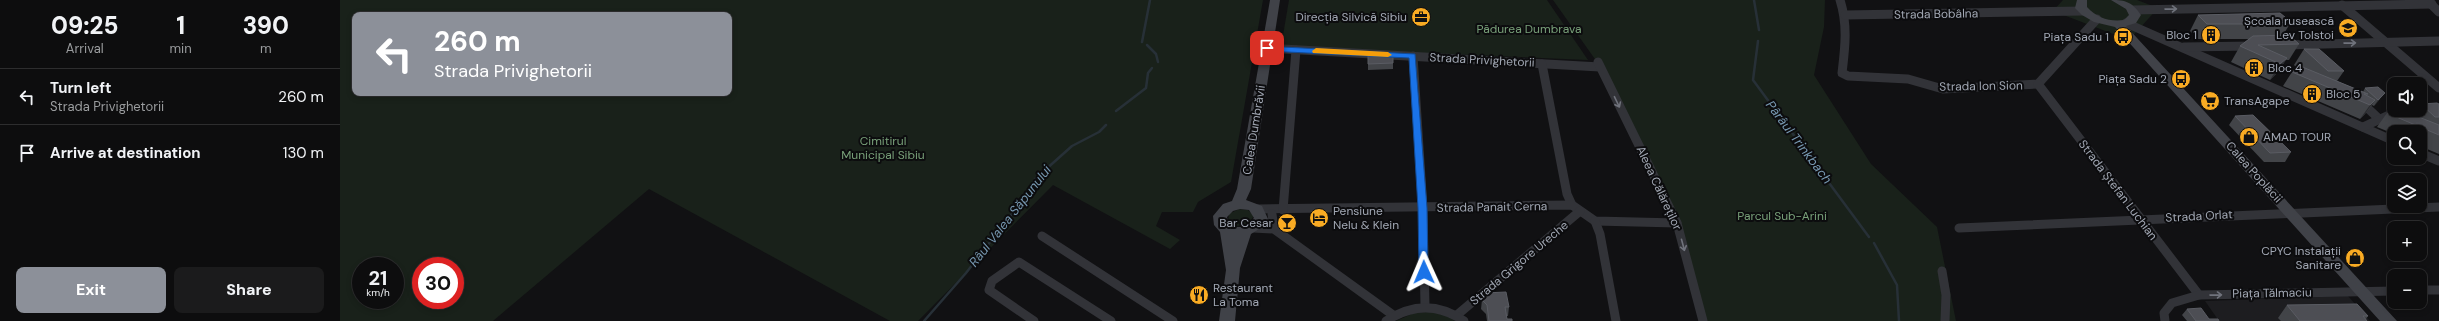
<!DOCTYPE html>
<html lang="en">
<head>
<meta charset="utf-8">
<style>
  :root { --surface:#0d0d0e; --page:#1b1b1c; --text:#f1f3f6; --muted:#9a9c9e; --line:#2d2d2e; --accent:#8c9099 }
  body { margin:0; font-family:"DM Sans",sans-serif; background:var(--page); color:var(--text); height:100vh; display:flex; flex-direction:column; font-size:15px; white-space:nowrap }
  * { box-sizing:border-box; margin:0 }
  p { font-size:13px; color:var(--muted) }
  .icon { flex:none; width:22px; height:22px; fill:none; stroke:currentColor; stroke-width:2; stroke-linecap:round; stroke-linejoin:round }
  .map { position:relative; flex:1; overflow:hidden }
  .panel { display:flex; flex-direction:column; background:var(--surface); width:340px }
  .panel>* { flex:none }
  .banner { position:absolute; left:12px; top:12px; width:380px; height:84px; border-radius:8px; box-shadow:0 2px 6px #0003,0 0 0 1px var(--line); background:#8c9099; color:#fff; overflow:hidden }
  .buttons { position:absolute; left:2047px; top:77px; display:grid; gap:8px }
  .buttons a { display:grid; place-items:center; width:40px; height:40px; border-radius:8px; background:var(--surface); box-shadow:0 2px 6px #0003,0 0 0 1px var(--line); font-size:20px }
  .speed { position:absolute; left:12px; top:257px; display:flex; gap:8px; font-size:20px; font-weight:700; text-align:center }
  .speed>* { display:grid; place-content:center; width:52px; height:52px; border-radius:50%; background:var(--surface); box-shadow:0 2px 6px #0003,0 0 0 1px var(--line); line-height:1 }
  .speed small { font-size:10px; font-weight:400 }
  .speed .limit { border:6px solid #d22; background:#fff; color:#111 }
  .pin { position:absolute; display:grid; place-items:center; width:34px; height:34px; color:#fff; margin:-17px; border-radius:8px; box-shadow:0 2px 6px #0006 }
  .me { position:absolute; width:44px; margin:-22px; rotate:359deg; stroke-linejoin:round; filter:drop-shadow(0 0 3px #0008) }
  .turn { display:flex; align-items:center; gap:14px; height:84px; padding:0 16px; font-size:18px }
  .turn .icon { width:52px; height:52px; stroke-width:2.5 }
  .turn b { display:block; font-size:28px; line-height:34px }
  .eta { display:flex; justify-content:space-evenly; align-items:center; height:68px; text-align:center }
  .eta b { font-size:24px; font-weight:800; line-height:28px }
  .button { display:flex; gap:8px; margin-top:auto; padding:8px 16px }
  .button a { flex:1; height:46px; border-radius:8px; background:var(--accent); color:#fff; font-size:16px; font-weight:800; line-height:46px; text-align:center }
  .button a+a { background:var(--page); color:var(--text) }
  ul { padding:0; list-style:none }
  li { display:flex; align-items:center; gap:12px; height:56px; padding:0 16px; border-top:1px solid var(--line) }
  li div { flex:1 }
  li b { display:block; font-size:15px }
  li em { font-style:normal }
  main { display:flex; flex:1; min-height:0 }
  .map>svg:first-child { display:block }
  .built { fill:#1d1d20 }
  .green { fill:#19211a; fill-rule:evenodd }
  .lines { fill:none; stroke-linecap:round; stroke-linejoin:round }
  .stream { stroke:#273037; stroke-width:2.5 }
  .street { stroke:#323338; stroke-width:9 }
  .secondary { fill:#404248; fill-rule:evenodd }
  .wall { fill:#424448 }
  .shaded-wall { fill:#2a2b2e }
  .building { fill:#4d4e54; stroke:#5a5c63 }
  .oneway { stroke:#70737c }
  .route { fill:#1a73e8; stroke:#114b97 }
  .slow { fill:#f59e0b }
  .labels { text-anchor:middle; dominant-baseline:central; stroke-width:4; stroke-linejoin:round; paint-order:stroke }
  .street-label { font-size:12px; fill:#a2a8b4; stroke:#0c0c0e }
  .poi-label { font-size:12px; fill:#a2a8b4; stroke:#0c0c0e; text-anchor:end }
  .park-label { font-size:12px; fill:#78a079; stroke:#0c0c0e }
  .water-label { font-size:13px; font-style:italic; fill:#7798b1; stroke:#0c0c0e }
</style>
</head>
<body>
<main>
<section class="panel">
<div class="eta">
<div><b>09:25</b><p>Arrival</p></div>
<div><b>1</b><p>min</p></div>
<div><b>390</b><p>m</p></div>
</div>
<ul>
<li><svg class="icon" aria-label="left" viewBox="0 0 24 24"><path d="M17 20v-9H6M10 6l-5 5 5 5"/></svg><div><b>Turn left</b><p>Strada Privighetorii</p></div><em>260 m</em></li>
<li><svg class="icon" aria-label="arrive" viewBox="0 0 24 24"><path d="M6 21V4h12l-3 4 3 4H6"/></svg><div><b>Arrive at destination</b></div><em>130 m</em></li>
</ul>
<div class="button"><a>Exit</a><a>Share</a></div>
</section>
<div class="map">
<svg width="2099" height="321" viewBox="0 0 2099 321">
  <rect width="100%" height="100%" fill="#111113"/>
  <polygon class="built" points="2008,296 2030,321 1879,321 1865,301"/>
  <g class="green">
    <path d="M0,0H923L891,182L858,202L853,212H822L816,226L840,240L830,249L713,185L578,321H550L309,189L153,321H0ZM15,15H389V93H15ZM21,266H55V300H21ZM81,266H115V300H81Z"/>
    <polygon points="949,0 1207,0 1248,60 941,47"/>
    <polygon points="1213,0 1485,0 1484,27 1474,75 1531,164 1597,227 1616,321 1363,321 1337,223 1257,62"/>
    <polygon points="1723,0 1797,0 1818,8 1789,40 1713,11"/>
    <polygon points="899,209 908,210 914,216 907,225 896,226 888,222 889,214"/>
    <polygon points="1089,312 1105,315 1115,321 1056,321 1074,313"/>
  </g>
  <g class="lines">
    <g class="stream">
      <polyline points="1414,0 1419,30"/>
      <polyline points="1418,41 1413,80 1529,237"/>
      <polyline points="802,42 810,0"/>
      <polyline points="807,45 816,54 818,62"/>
      <polyline points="776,111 806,88 808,73 812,68"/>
      <polyline points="1534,243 1557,285 1559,321"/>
      <polyline points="584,321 626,273 686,196 695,179 732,146 759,132 766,125"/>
    </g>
    <g class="street">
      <path d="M1500,0C1508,25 1505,48 1502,73L1508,76L1568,79L1603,89L1698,84L1757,19"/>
      <polyline points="2088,1 2099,12"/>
      <polyline points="2002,5 2099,88"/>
      <polyline points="1792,10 2092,4"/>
      <polyline points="1505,15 1744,11"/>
      <polyline points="1786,23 2054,141"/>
      <polyline points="1946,45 2099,41"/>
      <polyline points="1844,47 1912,46"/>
      <polyline points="927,48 1260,67"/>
      <polyline points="1073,56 1083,208 1085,306"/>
      <polyline points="1258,62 1337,223 1363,321"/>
      <polyline points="1202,64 1227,194 1232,205"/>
      <polyline points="1698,84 1859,295"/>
      <polyline points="2021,102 2037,117"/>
      <polyline points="2023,127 2049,115 2099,112"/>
      <polyline points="2080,153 2099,161"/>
      <polyline points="918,209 1232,205 1255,221 1337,223"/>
      <polyline points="943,210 956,50"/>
      <polyline points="932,214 934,229"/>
      <polyline points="1255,221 1260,234 1276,321"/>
      <polyline points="913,228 934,229 1053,315"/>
      <polyline points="1619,228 2099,207"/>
      <polyline points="702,236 833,321"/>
      <polyline points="1602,271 1606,295 1605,321"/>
      <polyline points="2080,290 2099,290"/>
      <polyline points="1117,315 1240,211"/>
      <polyline points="694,321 649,290 652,281 679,262 771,321"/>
      <path d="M1046,321C1072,304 1098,303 1124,321"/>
      <polyline points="1825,321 1824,313 1832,303 1859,295 2054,291"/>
    </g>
    <g class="secondary">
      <path d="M930,0H940L911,189L906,200L922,206L928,219L922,227L911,234L900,268L895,321H879L886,270L880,232L874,225L873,216L883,204L892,201L897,189ZM900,209L909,210L914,218L903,227H894L888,223L887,217L893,211Z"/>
      <path d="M1737,0H1747V7C1757,18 1770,22 1784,20L1789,15L1786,9L1771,0C1786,0 1792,2 1801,15L1796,23L1786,26L2057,321H2040L1775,27L1754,22L1742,15L1735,8Z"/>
    </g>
  </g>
  <g class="wall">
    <polygon points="1858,15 1951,22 1943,35 1959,44 1949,60 1946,60 1937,73 1930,80 1891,62 1900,46 1909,39 1858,39 1850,31"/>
    <polygon points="1964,49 2004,71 1997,81 2023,92 2025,88 2040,99 2034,106 2032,105 2025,114 2020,119 1943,86 1952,72 1957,68 1954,65"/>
    <polygon points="1053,56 1053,69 1028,70 1028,64"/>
    <polygon points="2081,104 2099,104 2099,154 2080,146 2080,132 2054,132 2054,134 2037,127 2047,113 2072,115 2076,110 2080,110 2080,105"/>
    <polygon points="1895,116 1951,152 1945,162 1924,162 1889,125"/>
    <polygon points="1145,293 1169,307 1168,316 1166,316 1167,319 1172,321 1147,321 1146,314 1141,309 1142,300 1145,298"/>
    <polygon points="1947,305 2028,316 2026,319 2027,321 1941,321 1938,318"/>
    <polygon points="1847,309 1869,319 1879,321 1847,321 1842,315"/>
  </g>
  <g class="shaded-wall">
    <polygon points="1947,58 1937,73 1930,80 1940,64"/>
    <polygon points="2045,93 2040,99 2034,106 2038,100"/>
    <polygon points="2035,100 2025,114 2020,119 2030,105"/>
  </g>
  <g class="building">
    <polygon points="1940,13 1951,22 1916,24 1867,24 1858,15"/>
    <polygon points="1949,35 1959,44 1918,45 1947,58 1940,64 1900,46 1913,36"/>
    <polygon points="1964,49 1979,49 2004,71 1988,71"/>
    <polygon points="1028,54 1053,56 1053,63 1028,64"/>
    <polygon points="1960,66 2028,94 2024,94 2035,100 2030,105 1952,72"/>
    <polygon points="2038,87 2045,93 2038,100 2025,88"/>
    <polygon points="2097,103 2099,104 2099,117 2095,117 2081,104"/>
    <polygon points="2055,110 2061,110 2099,125 2099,135 2047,113"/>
    <polygon points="1913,115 1951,152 1930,153 1895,116"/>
    <polygon points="1166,292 1169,307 1165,307 1167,319 1172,319 1172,321 1149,321 1147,305 1142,300 1146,297 1145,293"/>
    <polygon points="2017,304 2028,316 2023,316 2027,321 1960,321 1947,305"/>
    <polygon points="1861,308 1869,319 1878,319 1879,321 1856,321 1847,309"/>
  </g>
  <defs><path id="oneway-shaft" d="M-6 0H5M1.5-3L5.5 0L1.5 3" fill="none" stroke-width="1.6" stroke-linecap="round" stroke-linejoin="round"/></defs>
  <g class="oneway">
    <use href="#oneway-shaft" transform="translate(1831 9) rotate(-1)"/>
    <use href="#oneway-shaft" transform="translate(2010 43) rotate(-1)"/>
    <use href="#oneway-shaft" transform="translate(1277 102) rotate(64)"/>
    <use href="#oneway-shaft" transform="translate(1343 245) rotate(75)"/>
    <use href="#oneway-shaft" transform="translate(1876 295) rotate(-1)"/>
  </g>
  <polygon class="route" points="924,46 1075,54 1087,208 1088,274 1084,275 1079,272 1078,208 1069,58 927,51 924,50"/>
  <polygon class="slow" points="976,48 1048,52 1052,55 1048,57 973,53 972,51"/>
  <defs>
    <g id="office-disc" transform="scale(1)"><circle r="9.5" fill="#f9ab23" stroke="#0c0c0e"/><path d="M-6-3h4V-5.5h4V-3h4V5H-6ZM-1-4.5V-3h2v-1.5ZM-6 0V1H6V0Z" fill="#111"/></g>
    <g id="school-disc" transform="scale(1)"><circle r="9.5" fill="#f9ab23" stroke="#0c0c0e"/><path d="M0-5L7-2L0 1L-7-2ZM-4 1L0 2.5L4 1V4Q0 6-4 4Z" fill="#111"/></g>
    <g id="building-disc" transform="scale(1)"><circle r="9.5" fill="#f9ab23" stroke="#0c0c0e"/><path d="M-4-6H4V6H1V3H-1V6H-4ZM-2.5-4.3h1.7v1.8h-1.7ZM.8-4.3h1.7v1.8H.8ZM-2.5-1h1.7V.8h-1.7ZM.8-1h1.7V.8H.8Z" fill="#111"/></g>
    <g id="bus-disc" transform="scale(1)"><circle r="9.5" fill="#f9ab23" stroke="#0c0c0e"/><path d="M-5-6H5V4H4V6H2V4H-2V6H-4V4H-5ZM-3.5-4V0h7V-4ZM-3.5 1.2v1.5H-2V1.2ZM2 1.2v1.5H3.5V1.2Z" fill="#111"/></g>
    <g id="supermarket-disc" transform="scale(1)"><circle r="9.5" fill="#f9ab23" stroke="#0c0c0e"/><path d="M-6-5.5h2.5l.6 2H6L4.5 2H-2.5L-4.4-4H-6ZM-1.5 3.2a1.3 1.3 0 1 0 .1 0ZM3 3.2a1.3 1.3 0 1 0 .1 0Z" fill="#111"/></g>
    <g id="shop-disc" transform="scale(1)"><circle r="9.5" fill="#f9ab23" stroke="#0c0c0e"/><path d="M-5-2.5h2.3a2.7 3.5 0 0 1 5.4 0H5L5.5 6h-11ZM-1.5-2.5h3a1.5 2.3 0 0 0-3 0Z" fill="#111"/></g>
    <g id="hotel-disc" transform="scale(1)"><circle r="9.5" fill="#f9ab23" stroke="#0c0c0e"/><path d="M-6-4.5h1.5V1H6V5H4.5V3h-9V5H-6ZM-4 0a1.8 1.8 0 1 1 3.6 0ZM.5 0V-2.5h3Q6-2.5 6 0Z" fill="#111"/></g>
    <g id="bar-disc" transform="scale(1)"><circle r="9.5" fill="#f9ab23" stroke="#0c0c0e"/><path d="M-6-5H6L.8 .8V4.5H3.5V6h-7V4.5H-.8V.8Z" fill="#111"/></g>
    <g id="restaurant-disc" transform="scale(1)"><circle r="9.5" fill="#f9ab23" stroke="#0c0c0e"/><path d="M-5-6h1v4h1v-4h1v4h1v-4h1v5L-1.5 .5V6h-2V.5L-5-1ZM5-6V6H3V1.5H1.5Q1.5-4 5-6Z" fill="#111"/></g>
  </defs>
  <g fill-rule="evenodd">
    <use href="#office-disc" x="1081" y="17"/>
    <use href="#school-disc" x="2008" y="28"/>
    <use href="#building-disc" x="1871" y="35"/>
    <use href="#bus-disc" x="1783" y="37"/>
    <use href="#building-disc" x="1914" y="68"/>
    <use href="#bus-disc" x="1841" y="79"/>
    <use href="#building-disc" x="1972" y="94"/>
    <use href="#supermarket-disc" x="1870" y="101"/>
    <use href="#shop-disc" x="1909" y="137"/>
    <use href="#hotel-disc" x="979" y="218"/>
    <use href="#bar-disc" x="947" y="223"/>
    <use href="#shop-disc" x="2015" y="258"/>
    <use href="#restaurant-disc" x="859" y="295"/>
  </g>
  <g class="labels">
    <g class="street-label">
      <text transform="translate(1596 14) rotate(-1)">Strada Bobâlna</text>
      <text transform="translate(1142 60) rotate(3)">Strada Privighetorii</text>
      <text transform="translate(1641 86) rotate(-1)">Strada Ion Sion</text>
      <text transform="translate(914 130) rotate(-81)">Calea Dumbrăvii</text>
      <text transform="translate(1914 172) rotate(48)">Calea Poplăcii</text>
      <text transform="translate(1319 188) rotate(65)">Aleea Călăreților</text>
      <text transform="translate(1778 190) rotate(53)">Strada Ștefan Luchian</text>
      <text transform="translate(1152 207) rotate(-1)">Strada Panait Cerna</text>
      <text transform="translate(1859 216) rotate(-3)">Strada Orlat</text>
      <text transform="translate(1179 263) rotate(-40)">Strada Grigore Ureche</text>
      <text transform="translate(1932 293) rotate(-1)">Piața Tălmaciu</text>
    </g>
    <g class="poi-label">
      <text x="1067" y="17">Direcția Silvică Sibiu</text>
      <text x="1994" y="21">Școala rusească<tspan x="1994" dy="14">Lev Tolstoi</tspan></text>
      <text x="1857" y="35">Bloc 1</text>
      <text x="1769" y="37">Piața Sadu 1</text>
      <text x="1928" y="68" text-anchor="start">Bloc 4</text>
      <text x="1827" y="79">Piața Sadu 2</text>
      <text x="1986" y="94" text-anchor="start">Bloc 5</text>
      <text x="1884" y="101" text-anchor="start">TransAgape</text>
      <text x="1923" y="137" text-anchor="start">AMAD TOUR</text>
      <text x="993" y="211" text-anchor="start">Pensiune<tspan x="993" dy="14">Nelu &amp; Klein</tspan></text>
      <text x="933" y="223">Bar Cesar</text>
      <text x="2001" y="251">CPYC Instalații<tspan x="2001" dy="14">Sanitare</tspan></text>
      <text x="873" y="288" text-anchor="start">Restaurant<tspan x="873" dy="14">La Toma</tspan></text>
    </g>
    <g class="park-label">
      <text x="1189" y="29">Pădurea Dumbrava</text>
      <text x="543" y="141">Cimitirul<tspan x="543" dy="14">Municipal Sibiu</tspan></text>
      <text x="1442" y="216">Parcul Sub-Arini</text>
    </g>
    <g class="water-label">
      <text transform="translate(1459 142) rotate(53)">Pârâul Trinkbach</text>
      <text transform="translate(670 216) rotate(-52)">Râul Valea Săpunului</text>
    </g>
  </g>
</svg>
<div class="buttons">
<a><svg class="icon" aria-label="sound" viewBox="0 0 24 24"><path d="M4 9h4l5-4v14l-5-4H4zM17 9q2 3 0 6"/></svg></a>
<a><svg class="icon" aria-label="search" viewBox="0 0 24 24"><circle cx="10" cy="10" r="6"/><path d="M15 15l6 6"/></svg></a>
<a><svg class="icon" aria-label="layers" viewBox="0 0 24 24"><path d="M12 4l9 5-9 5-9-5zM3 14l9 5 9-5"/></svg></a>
<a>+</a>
<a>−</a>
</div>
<div class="speed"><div>21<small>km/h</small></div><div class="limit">30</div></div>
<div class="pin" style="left:927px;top:48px;background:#d93025"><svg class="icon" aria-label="arrive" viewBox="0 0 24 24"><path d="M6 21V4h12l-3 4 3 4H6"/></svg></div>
<svg class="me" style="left:1084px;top:272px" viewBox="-20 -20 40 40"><path d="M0-17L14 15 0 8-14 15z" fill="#1a73e8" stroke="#fff" stroke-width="4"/></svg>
<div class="banner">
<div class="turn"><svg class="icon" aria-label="left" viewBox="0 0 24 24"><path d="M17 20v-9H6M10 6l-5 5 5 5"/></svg><div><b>260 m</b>Strada Privighetorii</div></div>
</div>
</div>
</main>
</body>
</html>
